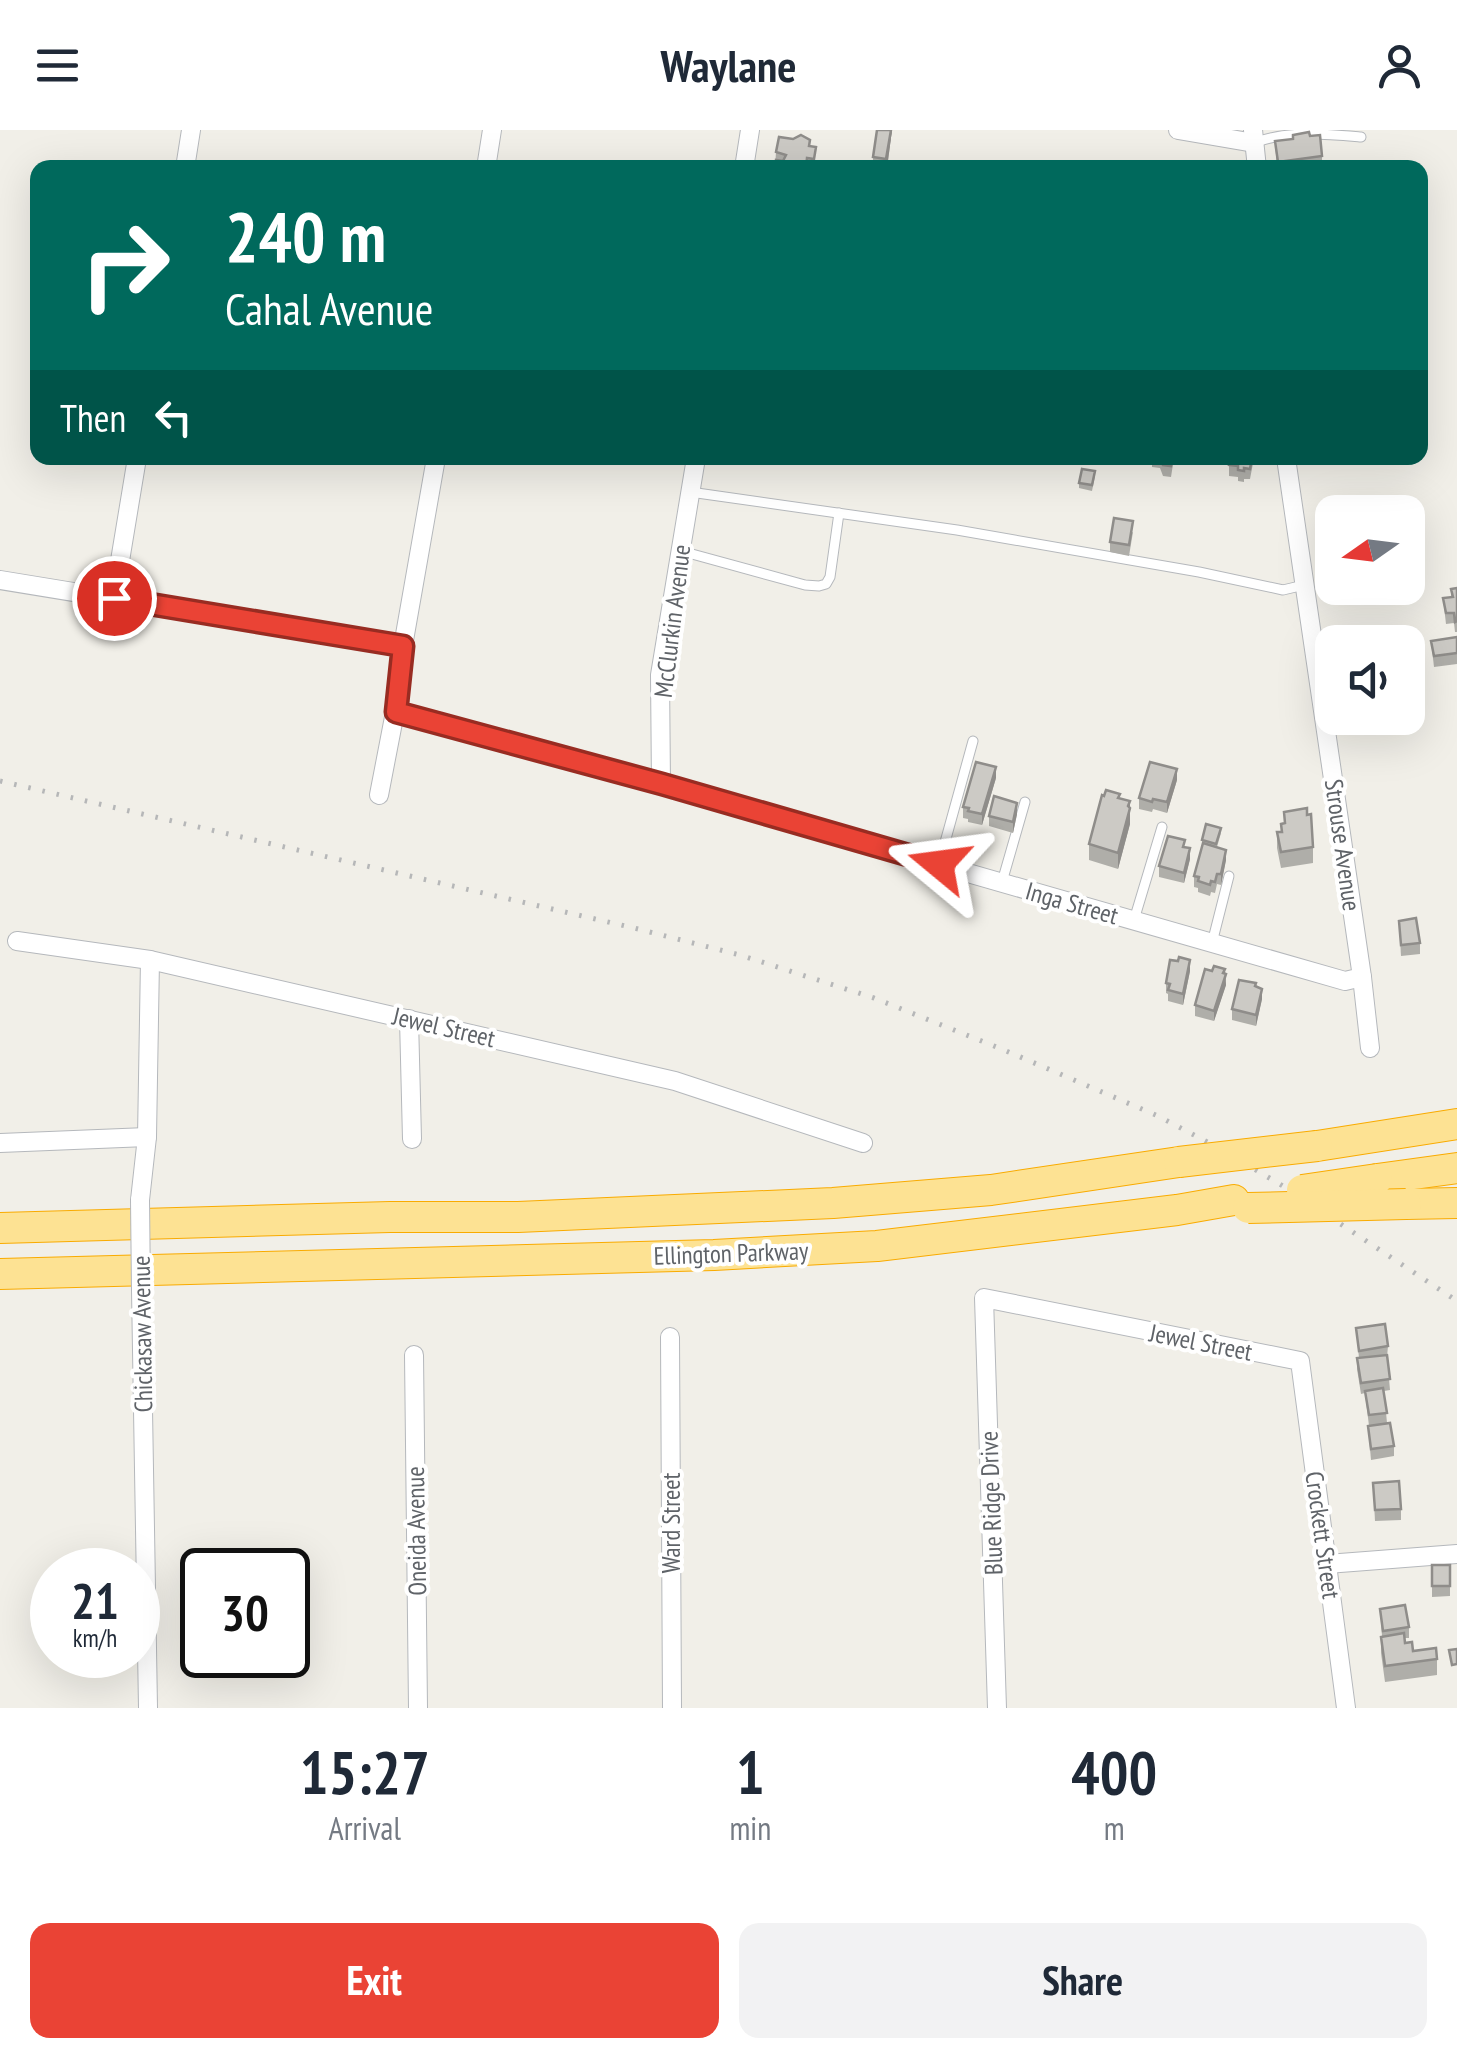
<!DOCTYPE html>
<html lang="en">
<head>
<meta charset="utf-8">
<style>
  :root { --surface:#fff; --page:#f2f2f3; --text:#1f2937; --muted:#747a83; --accent:#ea4335 }
  body { margin:0; font-family:"PT Sans Narrow",sans-serif; background:var(--page); color:var(--text); height:100vh; display:flex; flex-direction:column; font-size:38px; white-space:nowrap }
  * { box-sizing:border-box; margin:0 }
  p { font-size:32px; color:var(--muted) }
  .icon { flex:none; width:55px; height:55px; fill:none; stroke:currentColor; stroke-width:2; stroke-linecap:round; stroke-linejoin:round }
  .map { position:relative; height:1578px; overflow:hidden }
  .side { display:flex; flex-direction:column; background:var(--surface); flex:1 }
  .side>* { flex:none }
  .guide { position:absolute; left:30px; top:30px; width:1398px; height:305px; border-radius:20px; box-shadow:0 10px 40px #0002; background:#00695c; color:#fff; overflow:hidden }
  .needle { width:65px; rotate:256deg }
  .controls { position:absolute; left:1315px; top:365px; display:grid; gap:20px }
  .controls a { display:grid; place-items:center; width:110px; height:110px; border-radius:20px; background:var(--surface); box-shadow:0 10px 40px #0002; font-size:50px }
  .speed { position:absolute; left:30px; top:1418px; display:flex; gap:20px; font-size:50px; font-weight:700; text-align:center }
  .speed>* { display:grid; place-content:center; width:130px; height:130px; border-radius:50%; background:var(--surface); box-shadow:0 10px 40px #0002; line-height:1 }
  .speed small { font-size:25px; font-weight:400 }
  .speed .limit { border:5px solid #111; border-radius:15px; background:#fff; color:#111 }
  .pin { position:absolute; display:grid; place-items:center; width:85px; height:85px; color:#fff; margin:-42px; border:5px solid #fff; border-radius:50%; box-shadow:0 2px 10px #0007 }
  .me { position:absolute; width:110px; margin:-55px; rotate:286deg; stroke-linejoin:round; filter:drop-shadow(0 0 8px #0008) }
  .turn { display:flex; align-items:center; gap:35px; height:210px; padding:0 30px; font-size:45px }
  .turn .icon { width:130px; height:130px; stroke-width:2.5 }
  .turn b { display:block; font-size:70px; line-height:85px }
  .then { display:flex; align-items:center; height:95px; padding:0 30px; background:#0003; gap:20px; font-size:38px }
  .eta { display:flex; justify-content:space-evenly; align-items:center; height:170px; text-align:center }
  .eta b { font-size:60px; font-weight:700; line-height:70px }
  .button { display:flex; gap:20px; margin-top:auto; padding:20px 30px }
  .button a { flex:1; height:115px; border-radius:20px; background:var(--accent); color:#fff; font-size:40px; font-weight:700; line-height:115px; text-align:center }
  .button a+a { background:var(--page); color:var(--text) }
  header { display:flex; justify-content:space-between; align-items:center; height:130px; padding:0 30px; background:var(--surface); font-size:45px; font-weight:700 }
  .map>svg:first-child { display:block }
  .lines { fill:none; stroke-linecap:round; stroke-linejoin:round }
  .lane-casing { stroke:#b5b8bc; stroke-width:11 }
  .street-casing { stroke:#b5b8bc; stroke-width:20 }
  .highway-casing { stroke:#f9ab00; stroke-width:32 }
  .lane { stroke:#fff; stroke-width:9 }
  .street { stroke:#fff; stroke-width:18 }
  .highway { stroke:#fde293; stroke-width:30 }
  .rail { stroke:#b6b7b8; stroke-width:5; stroke-dasharray:2.5 12; stroke-linecap:butt }
  .street-bridge-casing { stroke:#b5b8bc; stroke-width:20; stroke-linecap:butt }
  .highway-bridge-casing { stroke:#f9ab00; stroke-width:32; stroke-linecap:butt }
  .street-bridge { stroke:#fff; stroke-width:18 }
  .highway-bridge { stroke:#fde293; stroke-width:30 }
  .wall { fill:#afaea9 }
  .shaded-wall { fill:#8f8d8a }
  .building { fill:#cccac5; stroke:#8f8d8a; stroke-width:2.5 }
  .route-casing { stroke:#982c22; stroke-width:25 }
  .route { stroke:#ea4335; stroke-width:18 }
  .labels { text-anchor:middle; dominant-baseline:central; stroke-width:8; stroke-linejoin:round; paint-order:stroke }
  .street-label { font-size:25px; fill:#5f6368; stroke:#fff }
</style>
</head>
<body>
<header><svg class="icon" aria-label="menu" viewBox="0 0 24 24"><path d="M4 6h16M4 12h16M4 18h16"/></svg>Waylane<svg class="icon" aria-label="person" viewBox="0 0 24 24"><circle cx="12" cy="8" r="4"/><path d="M4 21q1-7 8-7t8 7"/></svg></header>
<div class="map">
<svg width="1457" height="1578" viewBox="0 0 1457 1578">
  <rect width="100%" height="100%" fill="#f1efe8"/>
  <g class="lines">
    <g class="lane-casing">
      <g id="lane">
        <path d="M1254,13C1287,0 1327,4 1361,7"/>
        <polyline points="690,362 957,400 1199,442 1283,460 1304,455"/>
        <polyline points="681,421 805,455 819,456 826,454 830,447 839,383"/>
        <polyline points="939,734 973,611"/>
        <polyline points="1002,752 1025,672"/>
        <polyline points="1134,790 1162,697"/>
        <polyline points="1212,813 1229,746"/>
      </g>
    </g>
    <g class="street-casing">
      <g id="street">
        <polyline points="1178,0 1254,13"/>
        <polyline points="1253,0 1257,38"/>
        <polyline points="185,38 191,0"/>
        <polyline points="486,38 492,0"/>
        <polyline points="744,38 750,0"/>
        <polyline points="0,450 403,516"/>
        <polyline points="114,467 137,328"/>
        <polyline points="395,582 661,655 1345,851 1362,847 1286,328"/>
        <polyline points="661,655 660,545 696,328"/>
        <polyline points="379,665 395,582 403,516 436,328"/>
        <polyline points="17,811 150,830 675,951 863,1013"/>
        <polyline points="1362,847 1370,918"/>
        <polyline points="409,889 412,1009"/>
        <polyline points="0,1013 147,1007"/>
        <polyline points="140,1070 147,1007 150,830"/>
        <polyline points="141,1160 148,1578"/>
        <polyline points="670,1207 672,1578"/>
        <polyline points="414,1225 418,1578"/>
        <polyline points="1327,1434 1457,1424"/>
        <polyline points="997,1578 984,1168 1300,1231 1346,1578"/>
      </g>
    </g>
    <g class="highway-casing">
      <g id="highway">
        <polyline points="1317,1016 1457,994"/>
        <polyline points="1377,1049 1457,1038"/>
        <polyline points="1406,1074 1457,1073"/>
        <polyline points="0,1098 390,1087 518,1087 833,1073 991,1060 1179,1032"/>
        <polyline points="0,1144 714,1125 877,1116 1177,1080 1234,1070"/>
      </g>
    </g>
    <use href="#lane" class="lane"/>
    <use href="#street" class="street"/>
    <use href="#highway" class="highway"/>
    <polyline class="rail" points="0,651 634,798 740,825 874,868 1004,920 1158,986 1215,1016 1283,1056 1457,1171"/>
    <g class="street-bridge-casing">
      <polyline id="street-bridge" points="140,1070 141,1160"/>
    </g>
    <g class="highway-bridge-casing">
      <g id="highway-bridge">
        <polyline points="1179,1032 1317,1016"/>
        <polyline points="1302,1060 1377,1049"/>
        <polyline points="1248,1078 1406,1074"/>
      </g>
    </g>
    <use href="#street-bridge" class="street-bridge"/>
    <use href="#highway-bridge" class="highway-bridge"/>
  </g>
  <g class="wall">
    <polygon points="892,0 887,38 873,38 873,27"/>
    <polygon points="1310,6 1322,26 1322,36 1277,38 1275,11"/>
    <polygon points="809,16 816,33 815,38 775,38 776,22"/>
    <polygon points="1420,173 1423,189 1423,200 1420,201"/>
    <polygon points="1149,328 1174,328 1171,347 1163,346 1160,338 1152,337 1152,331 1149,330"/>
    <polygon points="1254,328 1250,349 1244,349 1244,352 1238,351 1238,347 1229,346 1229,335"/>
    <polygon points="1095,346 1092,361 1079,358 1079,353"/>
    <polygon points="1133,402 1129,426 1110,422 1110,412"/>
    <polygon points="1457,458 1457,502 1455,502 1454,493 1446,494 1443,468 1451,467 1451,459"/>
    <polygon points="1457,507 1457,534 1434,537 1431,511"/>
    <polygon points="996,648 982,695 968,692 968,689 963,688 963,677"/>
    <polygon points="1177,650 1167,683 1153,679 1152,682 1139,679 1139,668"/>
    <polygon points="1120,668 1130,671 1130,694 1118,739 1089,730 1089,714"/>
    <polygon points="1284,682 1313,717 1313,733 1281,738 1277,718 1277,702 1281,702 1281,694 1284,693"/>
    <polygon points="1017,684 1013,703 989,696 989,686"/>
    <polygon points="1221,703 1217,717 1226,730 1221,755 1217,754 1215,763 1211,762 1210,766 1198,762 1198,758 1194,757 1194,746 1202,715 1202,710"/>
    <polygon points="1190,729 1184,753 1159,747 1159,736"/>
    <polygon points="1399,791 1420,813 1420,824 1401,826"/>
    <polygon points="1190,841 1183,875 1168,871 1168,864 1166,863 1166,853"/>
    <polygon points="1225,844 1226,855 1214,891 1195,886 1195,875"/>
    <polygon points="1256,857 1262,869 1256,896 1232,890 1232,879"/>
    <polygon points="1356,1198 1388,1216 1387,1227 1390,1260 1384,1261 1387,1293 1369,1296 1365,1263 1361,1264 1357,1239 1357,1228 1359,1228"/>
    <polygon points="1368,1296 1394,1316 1394,1326 1371,1330"/>
    <polygon points="1373,1353 1401,1379 1401,1390 1375,1391"/>
    <polygon points="1432,1435 1450,1435 1450,1466 1432,1467"/>
    <polygon points="1380,1479 1409,1497 1409,1508 1405,1508 1405,1513 1413,1521 1437,1529 1437,1545 1385,1552 1381,1523 1381,1507 1382,1506"/>
  </g>
  <g class="shaded-wall">
    <polygon points="891,0 892,0 887,38 886,29"/>
    <polygon points="996,637 996,648 982,695 982,684"/>
    <polygon points="1177,639 1177,650 1167,683 1167,672"/>
    <polygon points="1130,671 1130,694 1118,739 1118,723"/>
    <polygon points="1017,673 1017,684 1013,703 1013,692"/>
    <polygon points="1190,718 1190,729 1184,753 1184,743"/>
    <polygon points="1226,720 1226,730 1221,755 1221,744"/>
    <polygon points="1190,830 1190,841 1183,875 1183,864"/>
    <polygon points="1225,839 1226,855 1214,891 1214,881"/>
    <polygon points="1262,859 1262,869 1256,896 1256,885"/>
  </g>
  <g class="building">
    <polygon points="877,0 891,0 886,29 873,27"/>
    <polygon points="1309,2 1310,6 1320,5 1322,26 1278,32 1275,11 1293,9 1293,5"/>
    <polygon points="801,5 810,10 809,16 816,17 814,29 807,28 806,38 775,38 776,30 783,31 786,25 776,22 779,7 793,9"/>
    <polygon points="1160,328 1172,328 1171,336 1163,335"/>
    <polygon points="1230,328 1252,328 1250,339 1244,338 1244,341 1238,340 1238,336 1229,335"/>
    <polygon points="1082,339 1095,341 1092,355 1079,353"/>
    <polygon points="1114,388 1133,391 1129,415 1110,412"/>
    <polygon points="1457,458 1457,491 1455,492 1454,483 1446,483 1443,468 1453,467 1451,459"/>
    <polygon points="1457,507 1457,523 1434,526 1431,511"/>
    <polygon points="976,632 996,637 982,684 968,681 969,678 963,677"/>
    <polygon points="1150,632 1177,639 1167,672 1153,669 1152,672 1139,668"/>
    <polygon points="1106,660 1120,664 1118,668 1130,671 1128,676 1130,678 1118,723 1089,714 1102,665 1104,666"/>
    <polygon points="994,666 1017,673 1013,692 989,686"/>
    <polygon points="1307,678 1307,685 1311,684 1313,717 1281,722 1277,702 1282,702 1281,694 1285,693 1284,682"/>
    <polygon points="1206,694 1221,698 1216,714 1202,710"/>
    <polygon points="1168,706 1185,710 1183,717 1190,718 1184,743 1159,736"/>
    <polygon points="1203,713 1226,720 1221,744 1217,744 1215,752 1211,751 1210,755 1198,751 1199,747 1194,746"/>
    <polygon points="1416,788 1420,813 1401,815 1399,791"/>
    <polygon points="1179,827 1190,830 1183,864 1168,860 1170,854 1166,853 1170,830 1178,831"/>
    <polygon points="1214,836 1225,839 1223,843 1226,844 1214,881 1195,875 1205,839 1212,841"/>
    <polygon points="1239,850 1256,853 1255,856 1262,859 1256,885 1232,879"/>
    <polygon points="1385,1194 1388,1216 1359,1221 1356,1198"/>
    <polygon points="1387,1225 1390,1249 1361,1253 1357,1228"/>
    <polygon points="1383,1258 1387,1283 1369,1285 1365,1261"/>
    <polygon points="1390,1293 1394,1316 1371,1319 1368,1296"/>
    <polygon points="1399,1351 1401,1379 1375,1380 1373,1353"/>
    <rect x="1432" y="1435" width="18" height="21"/>
    <polygon points="1405,1475 1409,1497 1383,1501 1380,1479"/>
    <polygon points="1404,1503 1405,1513 1412,1512 1413,1521 1436,1518 1437,1529 1385,1536 1381,1507"/>
    <polygon points="1457,1519 1457,1534 1452,1535 1449,1520"/>
  </g>
  <g class="lines">
    <g class="route-casing">
      <polyline id="route" points="114,468 403,516 396,582 662,654 939,734"/>
    </g>
    <use href="#route" class="route"/>
  </g>
  <g class="labels">
    <g class="street-label">
      <text transform="translate(672 491) rotate(-83)">McClurkin Avenue</text>
      <text transform="translate(1343 715) rotate(82)">Strouse Avenue</text>
      <text transform="translate(1072 773) rotate(16)">Inga Street</text>
      <text transform="translate(444 897) rotate(13)">Jewel Street</text>
      <text transform="translate(731 1123) rotate(-2)">Ellington Parkway</text>
      <text transform="translate(142 1204) rotate(-91)">Chickasaw Avenue</text>
      <text transform="translate(1201 1212) rotate(11)">Jewel Street</text>
      <text transform="translate(991 1373) rotate(-92)">Blue Ridge Drive</text>
      <text transform="translate(671 1393) rotate(-90)">Ward Street</text>
      <text transform="translate(416 1401) rotate(-91)">Oneida Avenue</text>
      <text transform="translate(1323 1405) rotate(82)">Crockett Street</text>
    </g>
  </g>
</svg>
<div class="controls">
<a><svg class="needle" viewBox="-14 -14 28 28"><path d="M0-13l5 13h-10z" fill="#e53935"/><path d="M0 13l5-13h-10z" fill="#747a83"/></svg></a>
<a><svg class="icon" aria-label="sound" viewBox="0 0 24 24"><path d="M4 9h4l5-4v14l-5-4H4zM17 9q2 3 0 6"/></svg></a>
</div>
<div class="speed"><div>21<small>km/h</small></div><div class="limit">30</div></div>
<div class="pin" style="left:114px;top:468px;background:#d93025"><svg class="icon" aria-label="arrive" viewBox="0 0 24 24"><path d="M6 21V4h12l-3 4 3 4H6"/></svg></div>
<svg class="me" style="left:939px;top:734px" viewBox="-20 -20 40 40"><path d="M0-17L14 15 0 8-14 15z" fill="#ea4335" stroke="#fff" stroke-width="4"/></svg>
<div class="guide">
<div class="turn"><svg class="icon" aria-label="right" viewBox="0 0 24 24"><path d="M7 20v-9h11M14 6l5 5-5 5"/></svg><div><b>240 m</b>Cahal Avenue</div></div>
<div class="then">Then<svg class="icon" aria-label="left" viewBox="0 0 24 24"><path d="M17 20v-9H6M10 6l-5 5 5 5"/></svg></div>
</div>
</div>
<section class="side">
<div class="eta">
<div><b>15:27</b><p>Arrival</p></div>
<div><b>1</b><p>min</p></div>
<div><b>400</b><p>m</p></div>
</div>
<div class="button"><a>Exit</a><a>Share</a></div>
</section>
</body>
</html>
